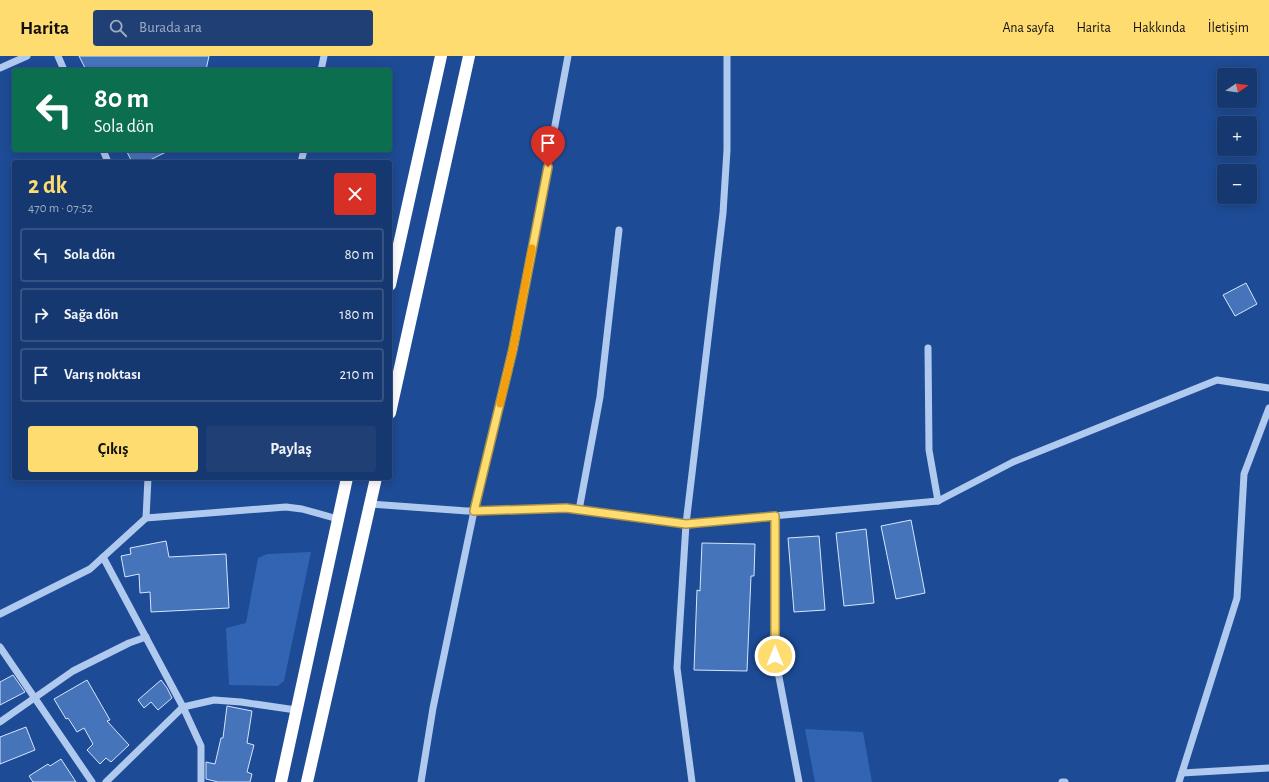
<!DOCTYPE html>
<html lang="tr">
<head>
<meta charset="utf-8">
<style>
  :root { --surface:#163870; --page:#1f3f75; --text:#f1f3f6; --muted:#9eacc3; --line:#355283; --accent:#fedc6f }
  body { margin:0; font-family:"Alegreya Sans",sans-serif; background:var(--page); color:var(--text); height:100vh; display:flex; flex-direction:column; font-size:15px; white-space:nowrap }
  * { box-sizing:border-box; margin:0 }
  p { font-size:13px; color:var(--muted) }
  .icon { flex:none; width:22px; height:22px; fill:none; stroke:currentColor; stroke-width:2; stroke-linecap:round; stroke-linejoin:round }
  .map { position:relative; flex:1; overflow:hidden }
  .sheet { position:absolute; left:12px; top:104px; width:380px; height:320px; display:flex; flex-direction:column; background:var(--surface); border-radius:4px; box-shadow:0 2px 10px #0003,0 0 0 1px var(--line) }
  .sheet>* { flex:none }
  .guide { position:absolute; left:12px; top:12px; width:380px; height:84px; border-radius:4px; box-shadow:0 2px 10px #0003,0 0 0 1px var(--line); background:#0b6e4f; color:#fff; overflow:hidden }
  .needle { width:26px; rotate:77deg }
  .buttons { position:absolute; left:1217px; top:12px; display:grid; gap:8px }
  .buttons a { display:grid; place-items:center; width:40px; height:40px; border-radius:4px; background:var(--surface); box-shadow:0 2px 10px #0003,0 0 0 1px var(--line); font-size:20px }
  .pin { position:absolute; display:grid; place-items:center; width:34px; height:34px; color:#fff; margin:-41px -17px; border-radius:50% 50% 50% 0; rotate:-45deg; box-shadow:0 0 4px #0007 }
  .pin .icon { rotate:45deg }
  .me { position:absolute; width:44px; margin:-22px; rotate:0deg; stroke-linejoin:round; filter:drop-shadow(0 0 3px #0008) }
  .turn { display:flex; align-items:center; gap:14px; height:84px; padding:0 16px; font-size:18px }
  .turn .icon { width:52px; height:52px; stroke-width:2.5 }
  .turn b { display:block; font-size:28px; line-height:34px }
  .round { display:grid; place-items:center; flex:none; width:42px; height:42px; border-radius:4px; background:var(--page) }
  .head { display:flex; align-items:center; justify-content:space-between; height:68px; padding:0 16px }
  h1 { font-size:24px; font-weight:700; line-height:30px; color:var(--accent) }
  .button { display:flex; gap:8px; margin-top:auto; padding:8px 16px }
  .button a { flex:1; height:46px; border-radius:4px; background:var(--accent); color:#111; font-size:16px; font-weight:700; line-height:46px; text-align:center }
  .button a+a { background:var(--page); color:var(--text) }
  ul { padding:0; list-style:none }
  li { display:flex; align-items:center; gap:12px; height:54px; margin:0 8px 6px; padding:0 8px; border:2px solid var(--line); border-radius:4px }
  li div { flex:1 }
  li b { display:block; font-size:15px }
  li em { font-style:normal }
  header { display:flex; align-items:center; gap:24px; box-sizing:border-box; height:56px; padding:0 20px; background:var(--accent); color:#111 }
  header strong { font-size:19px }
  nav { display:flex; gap:22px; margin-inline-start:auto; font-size:14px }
  .search { width:280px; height:36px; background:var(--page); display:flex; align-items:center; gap:10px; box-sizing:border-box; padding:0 14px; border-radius:4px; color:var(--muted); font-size:15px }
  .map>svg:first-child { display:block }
  .green { fill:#3164b3 }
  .building { fill:#4674bb; stroke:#d6e5fa }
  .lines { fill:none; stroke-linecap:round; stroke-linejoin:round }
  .minor { stroke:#b0c9ef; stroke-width:7 }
  .highway { stroke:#fff; stroke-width:12 }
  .route-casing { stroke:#a58f48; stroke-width:10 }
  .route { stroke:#fedc6f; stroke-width:7 }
  .slow { stroke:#f59e0b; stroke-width:7 }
</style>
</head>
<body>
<header>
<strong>Harita</strong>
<div class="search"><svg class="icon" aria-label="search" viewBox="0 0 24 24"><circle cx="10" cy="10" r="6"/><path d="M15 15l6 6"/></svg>Burada ara</div>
<nav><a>Ana sayfa</a><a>Harita</a><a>Hakkında</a><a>İletişim</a></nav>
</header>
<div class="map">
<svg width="1269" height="726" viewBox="0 0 1269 726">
  <rect width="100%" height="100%" fill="#1d4b95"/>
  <g class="green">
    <polygon points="311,496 284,625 278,630 229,629 226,572 246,567 258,502 267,498"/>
    <polygon points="805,673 863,676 872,726 815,726"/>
  </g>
  <g class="building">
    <polygon points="79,0 209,0 206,14 86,14"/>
    <polygon points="126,94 170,94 146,106 132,106"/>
    <polygon points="1246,227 1257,248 1235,260 1223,239"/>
    <polygon points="911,464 925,537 896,543 881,470"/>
    <polygon points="866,473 874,547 844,550 836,477"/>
    <polygon points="819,480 825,554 794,556 788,482"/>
    <polygon points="166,485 169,501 226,498 229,552 151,556 150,536 140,537 139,518 125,521 121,500 131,498 130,492"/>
    <polygon points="702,487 755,488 754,520 751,520 747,615 694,614 697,534 700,535"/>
    <polygon points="13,619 25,636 0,649 0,626"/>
    <polygon points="87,624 110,664 107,665 129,689 111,706 106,702 100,708 87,694 93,688 84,672 77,676 68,662 66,663 54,643"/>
    <polygon points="161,624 167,632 172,642 158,654 151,646 144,652 138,644"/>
    <polygon points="227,650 252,655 247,687 254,689 247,716 252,718 250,726 218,726 206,723 206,706 215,708 221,682 223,682"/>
    <polygon points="26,671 35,694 0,708 0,681"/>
    <polygon points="61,703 76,726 33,726 29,720 48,708 50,710"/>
  </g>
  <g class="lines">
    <g class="minor">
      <polyline points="58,0 64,14"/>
      <polyline points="0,12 27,0"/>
      <polyline points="321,14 324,0"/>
      <polyline points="103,94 108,106"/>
      <polyline points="301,106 304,94"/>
      <polyline points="928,292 929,394 938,445"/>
      <polyline points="370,448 467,455 566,452 686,468 938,445 1013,406 1217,324 1269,332"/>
      <polyline points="579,454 600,341 619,174"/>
      <polyline points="775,460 775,600 799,726"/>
      <polyline points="146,462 286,451 302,453 338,463"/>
      <polyline points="103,501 183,651 201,690 201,726"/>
      <polyline points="0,558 90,513 146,462 148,422"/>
      <polyline points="0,591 92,726"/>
      <polyline points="0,666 73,615 129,587 146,581"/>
      <polyline points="1182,717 1269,712"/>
      <polyline points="106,726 183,651 214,644 241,646 296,654"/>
      <polyline points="421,726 433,652 474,455 513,293 568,0"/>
      <polyline points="692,726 677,612 686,468 723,157 727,94 727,0"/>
      <polyline points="1062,726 1065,726"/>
      <polyline points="1179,726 1237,542 1244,418 1269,352"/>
    </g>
    <g class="highway">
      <polyline points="390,229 441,0"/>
      <polyline points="390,357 469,0"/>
      <polyline points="281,726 347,422"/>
      <polyline points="307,726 376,422"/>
    </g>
  </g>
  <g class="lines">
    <g class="route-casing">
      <polyline id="route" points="548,111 513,293 474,455 566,452 686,468 775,460 775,600"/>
    </g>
    <use href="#route" class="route"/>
    <polyline class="slow" points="500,348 513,293 532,192"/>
  </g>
</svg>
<div class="buttons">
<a><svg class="needle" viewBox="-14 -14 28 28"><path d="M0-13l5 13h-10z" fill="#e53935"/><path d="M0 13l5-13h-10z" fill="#9eacc3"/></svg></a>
<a>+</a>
<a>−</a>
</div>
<div class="pin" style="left:548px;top:111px;background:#d93025"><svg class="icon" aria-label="arrive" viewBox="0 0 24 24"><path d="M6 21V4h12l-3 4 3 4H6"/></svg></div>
<svg class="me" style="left:775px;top:600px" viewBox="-20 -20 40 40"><circle r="17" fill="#fedc6f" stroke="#fff" stroke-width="3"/><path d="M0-11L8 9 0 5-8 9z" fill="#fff"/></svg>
<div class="guide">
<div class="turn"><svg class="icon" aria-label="left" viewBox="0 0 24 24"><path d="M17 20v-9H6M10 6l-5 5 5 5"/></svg><div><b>80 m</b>Sola dön</div></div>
</div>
<section class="sheet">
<div class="head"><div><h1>2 dk</h1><p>470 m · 07:52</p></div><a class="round" style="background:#d93025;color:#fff"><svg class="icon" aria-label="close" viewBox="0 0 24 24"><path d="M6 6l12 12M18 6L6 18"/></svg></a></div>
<ul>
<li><svg class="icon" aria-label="left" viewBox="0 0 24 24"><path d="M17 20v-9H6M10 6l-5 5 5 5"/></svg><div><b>Sola dön</b></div><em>80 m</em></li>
<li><svg class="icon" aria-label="right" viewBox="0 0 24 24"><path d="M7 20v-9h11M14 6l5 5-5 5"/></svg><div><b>Sağa dön</b></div><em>180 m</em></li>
<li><svg class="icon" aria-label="arrive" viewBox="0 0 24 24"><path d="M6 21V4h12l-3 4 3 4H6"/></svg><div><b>Varış noktası</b></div><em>210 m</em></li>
</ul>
<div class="button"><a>Çıkış</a><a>Paylaş</a></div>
</section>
</div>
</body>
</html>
